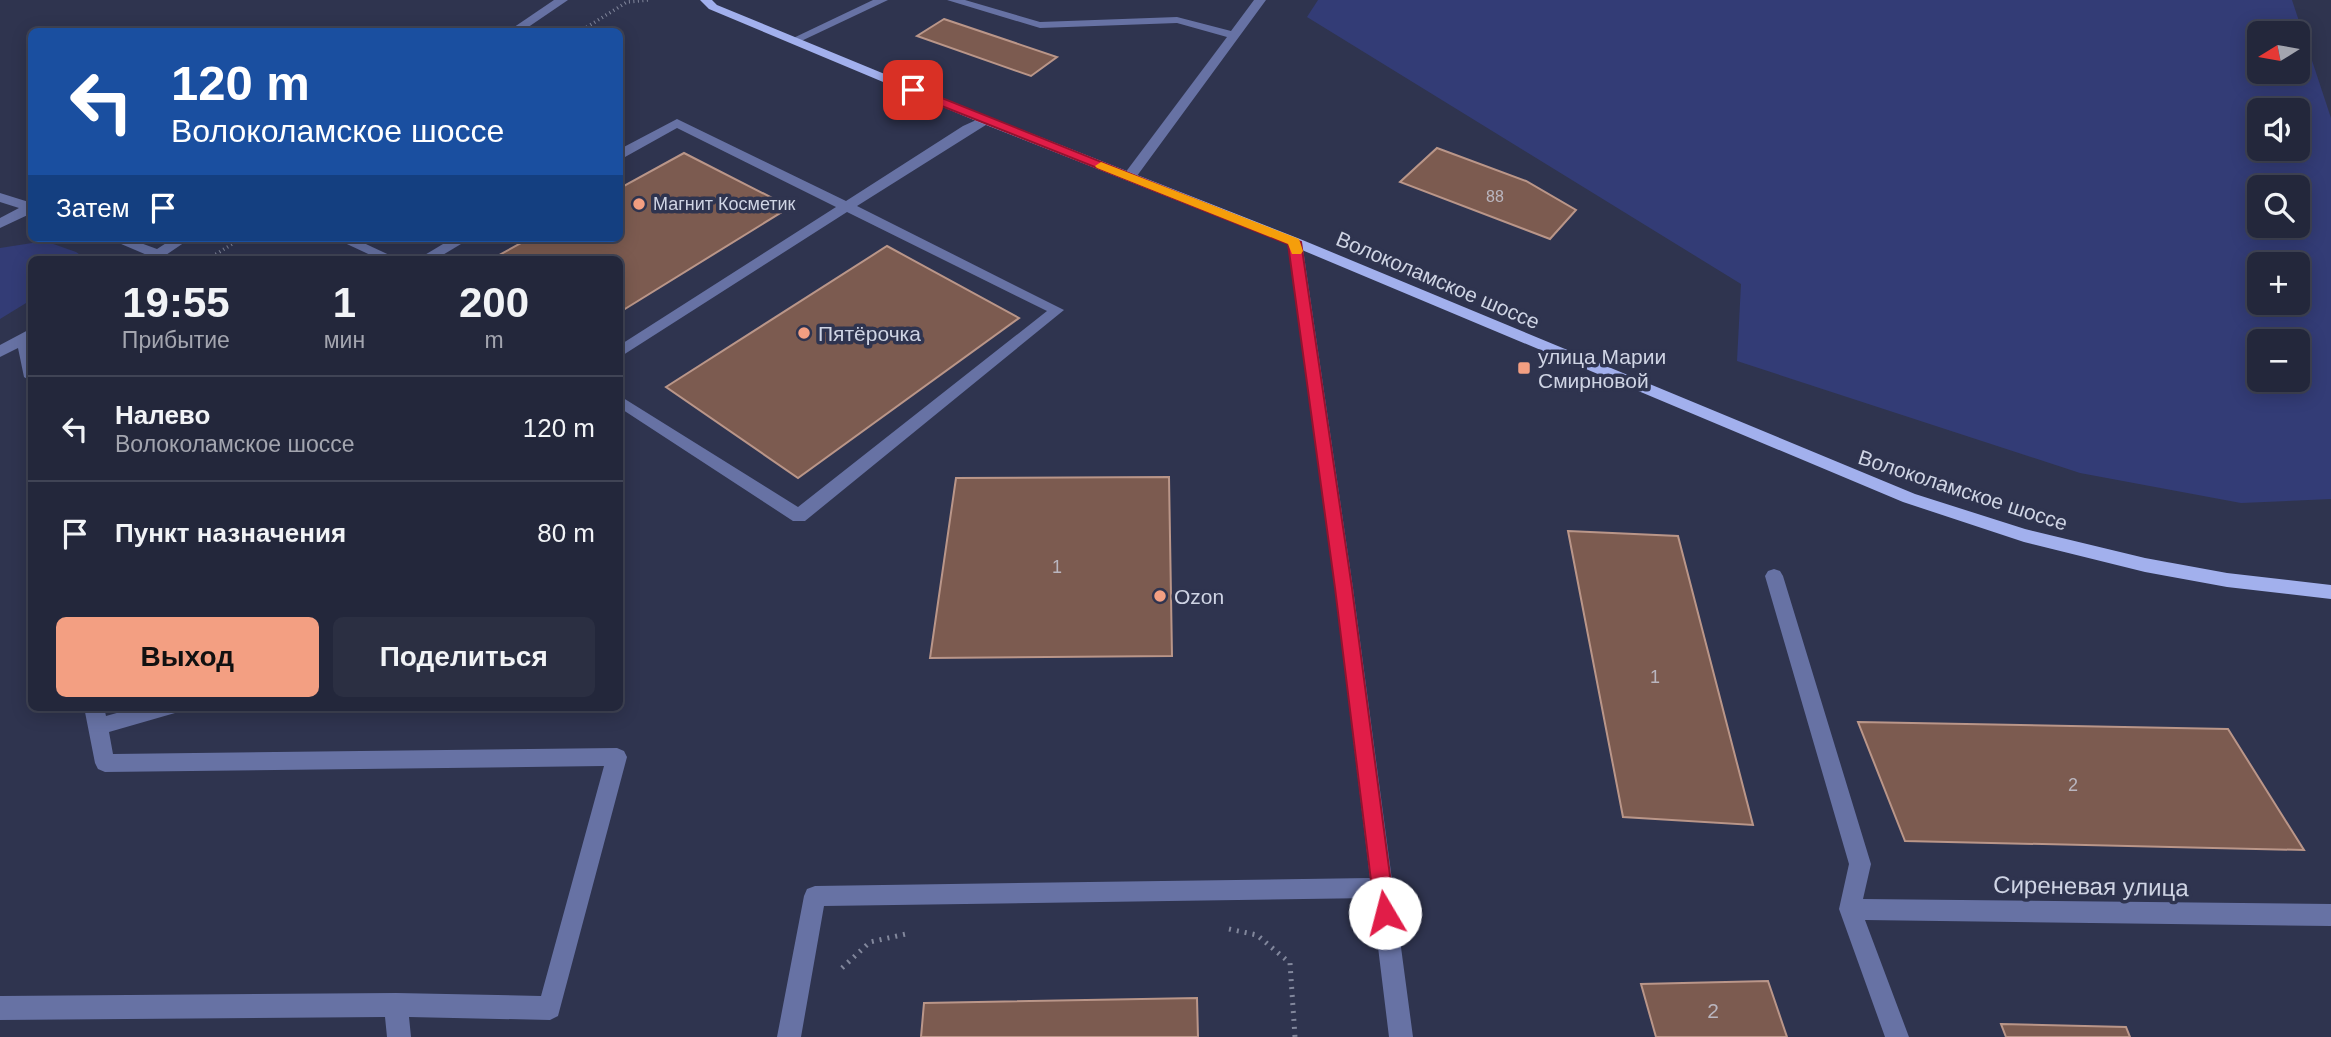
<!DOCTYPE html>
<html lang="ru">
<head>
<meta charset="utf-8">
<style>
  :root { --surface:#23273b; --page:#2b2f42; --text:#f1f3f6; --muted:#a3a5af; --line:#404455; --accent:#f39f82 }
  body { margin:0; font-family:Arial,sans-serif; background:var(--page); color:var(--text); height:100vh; display:flex; flex-direction:column; font-size:26px; white-space:nowrap }
  * { box-sizing:border-box; margin:0 }
  p { font-size:23px; color:var(--muted) }
  .icon { flex:none; width:38px; height:38px; fill:none; stroke:currentColor; stroke-width:2; stroke-linecap:round; stroke-linejoin:round }
  .map { position:relative; flex:1; overflow:hidden }
  .details { position:absolute; left:28px; top:256px; width:595px; height:455px; display:flex; flex-direction:column; background:var(--surface); border-radius:10px; box-shadow:0 4px 18px #0003,0 0 0 2px var(--line) }
  .details>* { flex:none }
  .guide { position:absolute; left:28px; top:28px; width:595px; height:214px; border-radius:10px; box-shadow:0 4px 18px #0003,0 0 0 2px var(--line); background:#1a4fa0; color:#fff; overflow:hidden }
  .needle { width:46px; rotate:259deg }
  .buttons { position:absolute; left:2247px; top:21px; display:grid; gap:14px }
  .buttons a { display:grid; place-items:center; width:63px; height:63px; border-radius:10px; background:var(--surface); box-shadow:0 4px 18px #0003,0 0 0 2px var(--line); font-size:35px }
  .pin { position:absolute; display:grid; place-items:center; width:60px; height:60px; color:#fff; margin:-30px; border-radius:14px; box-shadow:0 4px 10px #0006 }
  .me { position:absolute; width:77px; margin:-38px; rotate:352deg; stroke-linejoin:round; filter:drop-shadow(0 0 5px #0008) }
  .turn { display:flex; align-items:center; gap:24px; height:147px; padding:0 28px; font-size:32px }
  .turn .icon { width:91px; height:91px; stroke-width:2.5 }
  .turn b { display:block; font-size:49px; line-height:60px }
  .then { display:flex; align-items:center; height:66px; padding:0 28px; background:#0003; gap:14px; font-size:26px }
  .eta { display:flex; justify-content:space-evenly; align-items:center; height:119px; text-align:center }
  .eta b { font-size:42px; font-weight:700; line-height:49px }
  .action { display:flex; gap:14px; margin-top:auto; padding:14px 28px }
  .action a { flex:1; height:80px; border-radius:10px; background:var(--accent); color:#111; font-size:28px; font-weight:700; line-height:80px; text-align:center }
  .action a+a { background:var(--page); color:var(--text) }
  ul { padding:0; list-style:none }
  li { display:flex; align-items:center; gap:21px; height:105px; padding:0 28px; border-top:2px solid var(--line) }
  li div { flex:1 }
  li b { display:block; font-size:26px }
  li em { font-style:normal }
  .map>svg:first-child { display:block }
  .green { fill:#333c76; fill-rule:evenodd }
  .building { fill:#7c5b50; stroke:#ba9689; stroke-width:2 }
  .lines { fill:none; stroke-linecap:round; stroke-linejoin:round }
  .path-far1 { stroke:#82879c; stroke-width:3.5; stroke-dasharray:1 3.5; stroke-linecap:butt }
  .path { stroke:#82879c; stroke-width:5; stroke-dasharray:2 6; stroke-linecap:butt }
  .minor { fill:#6772a4; fill-rule:evenodd }
  .major { fill:#a2b0ed; fill-rule:evenodd }
  .route { fill:#e11d48; stroke:#92132f; stroke-width:2 }
  .slow { fill:#f59e0b }
  .poi-dot { fill:#f39f82; stroke:#2f344f; stroke-width:2.5 }
  .labels { text-anchor:middle; dominant-baseline:central; stroke-width:7; stroke-linejoin:round; paint-order:stroke }
  .far-number-label { font-size:16px; fill:#bab6bf }
  .far-poi-label { font-size:18px; fill:#cfd4e4; stroke:#2f344f; text-anchor:start }
  .number-label { font-size:18px; fill:#bab6bf }
  .street-label { font-size:21px; fill:#cfd4e4; stroke:#2f344f }
  .poi-label { font-size:21px; fill:#cfd4e4; stroke:#2f344f; text-anchor:start }
  .near-number-label { font-size:21px; fill:#bab6bf }
  .near-street-label { font-size:24px; fill:#cfd4e4; stroke:#2f344f }
</style>
</head>
<body>
<div class="map">
<svg width="2331" height="1037" viewBox="0 0 2331 1037">
  <rect width="100%" height="100%" fill="#2f344f"/>
  <g class="green">
    <path d="M1318,0H2292L2331,118V499L2241,503L2080,473L1737,361L1741,284L1307,17ZM2259,33H2298V72H2259ZM2259,110H2298V149H2259ZM2259,187H2298V226H2259ZM2259,264H2298V303H2259ZM2259,341H2298V380H2259Z"/>
    <polygon points="45,241 76,252 86,259 32,259 31,300 0,319 0,248"/>
  </g>
  <g class="building">
    <polygon points="944,19 1057,57 1031,76 917,36"/>
    <polygon points="1437,148 1526,181 1576,210 1550,239 1400,182"/>
    <polygon points="684,153 790,207 620,312 620,259 492,259 530,238 620,238 620,188"/>
    <polygon points="887,246 1019,318 798,478 666,387"/>
    <polygon points="1169,477 1172,656 930,658 956,478"/>
    <polygon points="1568,531 1678,536 1753,825 1623,817"/>
    <polygon points="1858,722 2228,729 2304,850 1905,841"/>
    <polygon points="1768,981 1787,1037 1656,1037 1641,984"/>
    <polygon points="1197,998 1198,1037 921,1037 924,1003"/>
    <polygon points="2001,1024 2126,1027 2130,1037 2006,1037"/>
  </g>
  <g class="lines">
    <g class="path-far1">
      <polyline points="579,32 627,2 648,0"/>
      <polyline points="208,259 242,238"/>
    </g>
    <g class="path">
      <polyline points="1229,929 1257,935 1290,963 1295,1037"/>
      <polyline points="842,968 870,942 906,934"/>
    </g>
    <g class="minor">
      <polygon points="554,0 568,0 521,32 507,32"/>
      <polygon points="873,0 888,0 797,43 787,41"/>
      <polygon points="947,0 965,0 1040,22 1177,17 1231,31 1254,0 1266,0 1134,180 1129,181 1122,177 1227,37 1177,23 1040,28"/>
      <polygon points="985,116 991,120 989,123 857,206 1064,310 805,521 793,521 620,408 620,396 798,507 1047,311 847,212 620,357 620,345 836,207 677,128 625,157 620,158 620,149 677,119 846,201 963,126"/>
      <polygon points="0,193 32,203 32,213 0,228 0,218 19,208 0,202"/>
      <polygon points="107,238 127,238 157,249 174,238 191,238 160,259 143,259 147,255"/>
      <polygon points="334,238 353,238 398,259 379,259"/>
      <polygon points="453,238 471,238 436,259 418,259"/>
      <polygon points="1295,238 1302,242 1353,588 1413,1037 1389,1037 1372,898 824,906 801,1037 777,1037 804,896 807,889 815,886 1370,878 1335,588 1288,242"/>
      <polygon points="32,328 32,382 24,377 18,348 0,357 0,345"/>
      <polygon points="1774,569 1780,571 1783,576 1871,864 1863,899 2331,904 2331,926 1865,920 1909,1037 1885,1037 1839,909 1849,864 1765,576 1768,571"/>
      <polygon points="84,707 104,707 106,716 138,707 178,707 175,713 109,732 113,754 617,748 624,751 627,757 558,1016 550,1020 409,1017 411,1037 387,1037 385,1017 0,1020 0,996 396,993 541,996 604,766 105,772 98,769 95,763"/>
    </g>
    <polygon class="major" points="700,0 712,0 717,5 989,117 1300,239 1915,494 2025,529 2145,558 2227,573 2331,585 2331,599 2227,587 2145,572 2024,542 1903,502 1290,245 981,123 709,9"/>
  </g>
  <polygon class="route" points="909,88 917,88 1301,242 1352,588 1395,913 1392,920 1385,923 1378,920 1375,913 1335,588 1288,244 909,93"/>
  <polygon class="slow" points="1101,162 1299,239 1303,251 1301,254 1292,254 1288,244 1097,168 1095,166"/>
  <g class="poi-dot">
    <circle cx="639" cy="204" r="7"/>
    <circle cx="804" cy="333" r="7"/>
    <rect x="1517" y="361" width="14" height="14" rx="3.5"/>
    <circle cx="1160" cy="596" r="7"/>
  </g>
  <g class="labels">
    <g class="far-number-label">
      <text x="1495" y="196">88</text>
    </g>
    <g class="far-poi-label">
      <text x="653" y="204">Магнит Косметик</text>
    </g>
    <g class="number-label">
      <text x="1057" y="567">1</text>
      <text x="1655" y="677">1</text>
      <text x="2073" y="785">2</text>
    </g>
    <g class="street-label">
      <text transform="translate(1438 280) rotate(23)">Волоколамское шоссе</text>
      <text transform="translate(1963 490) rotate(18)">Волоколамское шоссе</text>
    </g>
    <g class="poi-label">
      <text x="818" y="333">Пятёрочка</text>
      <text x="1538" y="356">улица Марии<tspan x="1538" dy="24">Смирновой</tspan></text>
      <text x="1174" y="596">Ozon</text>
    </g>
    <g class="near-number-label">
      <text x="1713" y="1010">2</text>
    </g>
    <g class="near-street-label">
      <text transform="translate(2091 886) rotate(1)">Сиреневая улица</text>
    </g>
  </g>
</svg>
<div class="buttons">
<a><svg class="needle" viewBox="-14 -14 28 28"><path d="M0-13l5 13h-10z" fill="#e53935"/><path d="M0 13l5-13h-10z" fill="#a3a5af"/></svg></a>
<a><svg class="icon" aria-label="sound" viewBox="0 0 24 24"><path d="M4 9h4l5-4v14l-5-4H4zM17 9q2 3 0 6"/></svg></a>
<a><svg class="icon" aria-label="search" viewBox="0 0 24 24"><circle cx="10" cy="10" r="6"/><path d="M15 15l6 6"/></svg></a>
<a>+</a>
<a>−</a>
</div>
<div class="pin" style="left:913px;top:90px;background:#d93025"><svg class="icon" aria-label="arrive" viewBox="0 0 24 24"><path d="M6 21V4h12l-3 4 3 4H6"/></svg></div>
<svg class="me" style="left:1385px;top:913px" viewBox="-20 -20 40 40"><circle r="19" fill="#fff"/><path d="M0-13L10 11 0 6-10 11z" fill="#e11d48"/></svg>
<div class="guide">
<div class="turn"><svg class="icon" aria-label="left" viewBox="0 0 24 24"><path d="M17 20v-9H6M10 6l-5 5 5 5"/></svg><div><b>120 m</b>Волоколамское шоссе</div></div>
<div class="then">Затем<svg class="icon" aria-label="arrive" viewBox="0 0 24 24"><path d="M6 21V4h12l-3 4 3 4H6"/></svg></div>
</div>
<section class="details">
<div class="eta">
<div><b>19:55</b><p>Прибытие</p></div>
<div><b>1</b><p>мин</p></div>
<div><b>200</b><p>m</p></div>
</div>
<ul>
<li><svg class="icon" aria-label="left" viewBox="0 0 24 24"><path d="M17 20v-9H6M10 6l-5 5 5 5"/></svg><div><b>Налево</b><p>Волоколамское шоссе</p></div><em>120 m</em></li>
<li><svg class="icon" aria-label="arrive" viewBox="0 0 24 24"><path d="M6 21V4h12l-3 4 3 4H6"/></svg><div><b>Пункт назначения</b></div><em>80 m</em></li>
</ul>
<div class="action"><a>Выход</a><a>Поделиться</a></div>
</section>
</div>
</body>
</html>
